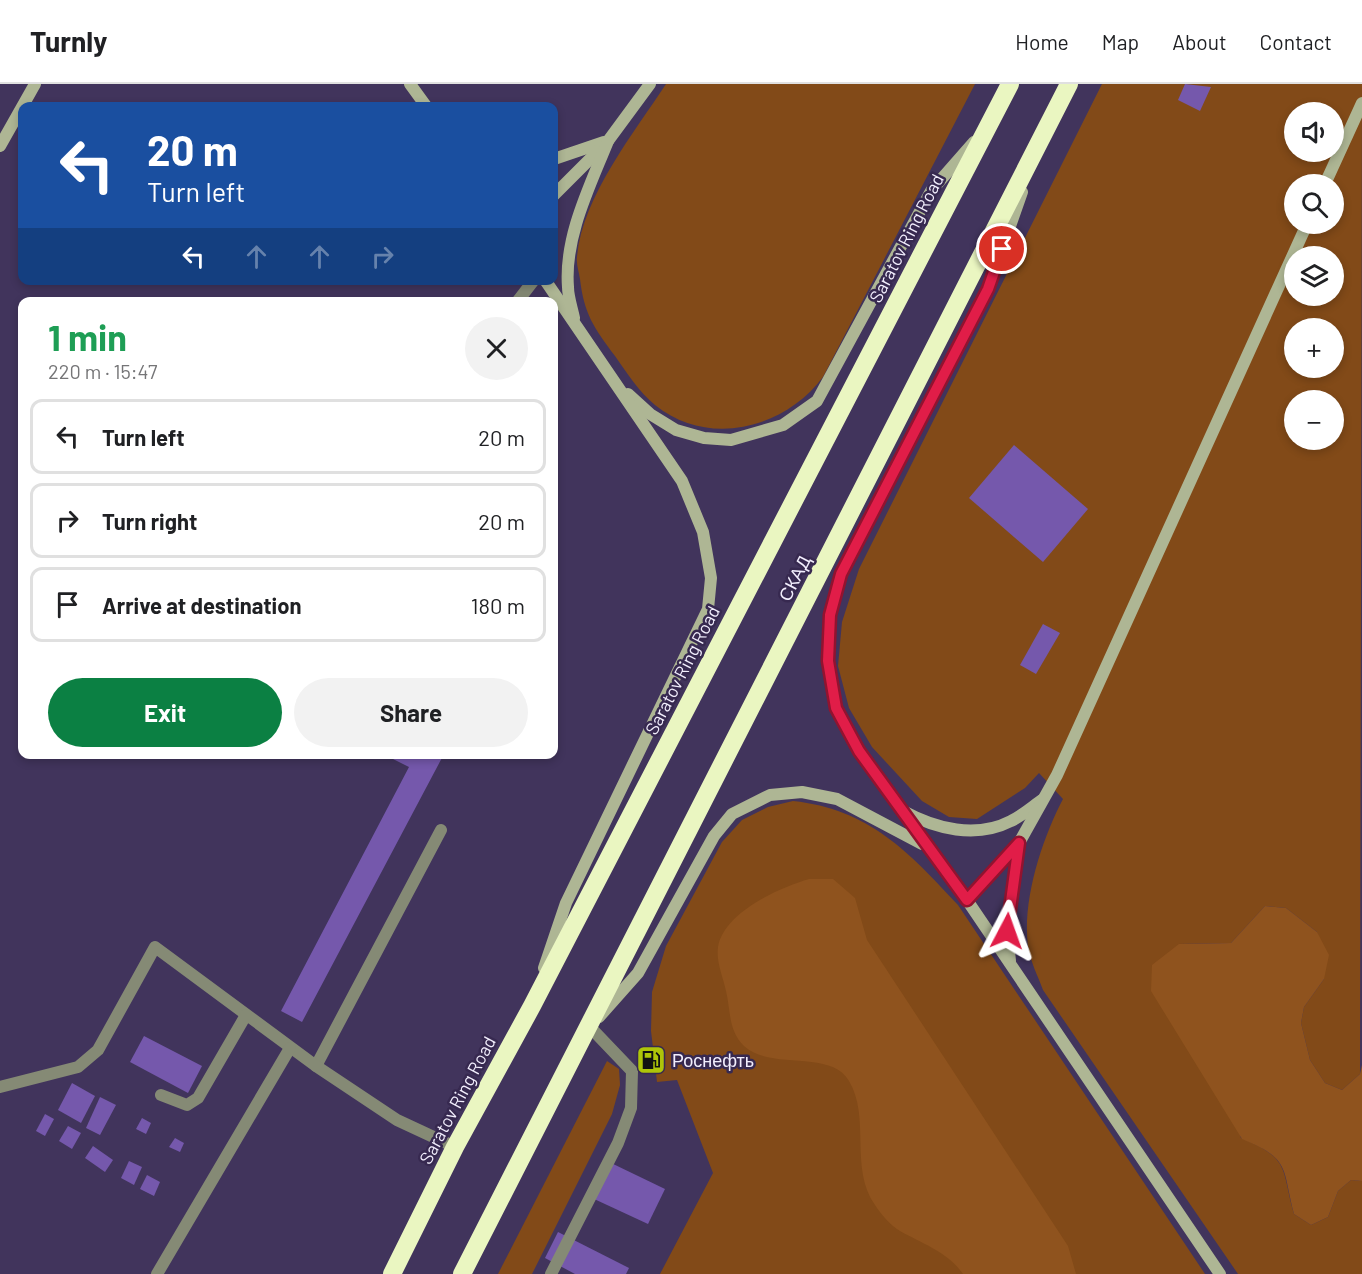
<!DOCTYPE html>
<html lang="en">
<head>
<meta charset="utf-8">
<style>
  :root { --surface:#fff; --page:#f2f2f2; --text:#202124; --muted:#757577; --line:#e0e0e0; --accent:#0b8043 }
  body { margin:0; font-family:Barlow,sans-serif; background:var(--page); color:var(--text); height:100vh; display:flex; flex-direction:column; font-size:22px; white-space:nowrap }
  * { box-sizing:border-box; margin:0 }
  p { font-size:20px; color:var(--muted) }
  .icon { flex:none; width:33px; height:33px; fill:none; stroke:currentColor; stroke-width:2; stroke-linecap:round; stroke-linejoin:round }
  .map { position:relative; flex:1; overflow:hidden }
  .sheet { position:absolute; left:18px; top:213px; width:540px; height:462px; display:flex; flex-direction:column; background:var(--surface); border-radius:12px; box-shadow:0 3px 9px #0003 }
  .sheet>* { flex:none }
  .hud { position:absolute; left:18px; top:18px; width:540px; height:183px; border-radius:12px; box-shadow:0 3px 9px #0003; background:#1a4fa0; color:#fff; overflow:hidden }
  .fabs { position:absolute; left:1284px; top:18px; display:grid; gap:12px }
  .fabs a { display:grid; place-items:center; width:60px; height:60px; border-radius:50%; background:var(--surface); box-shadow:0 3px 9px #0003; font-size:30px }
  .pin { position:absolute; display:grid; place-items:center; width:51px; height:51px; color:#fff; margin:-26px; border:3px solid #fff; border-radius:50%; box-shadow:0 2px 6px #0007 }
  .me { position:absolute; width:66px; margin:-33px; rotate:4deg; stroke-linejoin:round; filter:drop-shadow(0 0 4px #0008) }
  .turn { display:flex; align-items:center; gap:21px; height:126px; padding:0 30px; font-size:27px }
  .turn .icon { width:78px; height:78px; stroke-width:2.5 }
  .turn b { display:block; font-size:42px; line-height:51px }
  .lanes { display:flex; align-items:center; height:57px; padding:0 30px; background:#0003; justify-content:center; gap:30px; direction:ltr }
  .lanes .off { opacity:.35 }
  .round { display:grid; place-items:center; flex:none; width:63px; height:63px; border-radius:32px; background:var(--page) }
  .summary { display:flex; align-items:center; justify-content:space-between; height:102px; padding:0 30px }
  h1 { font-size:36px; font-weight:700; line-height:45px; color:#1e9e55 }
  .action { display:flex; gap:12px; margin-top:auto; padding:12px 30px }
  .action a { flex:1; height:69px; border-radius:36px; background:var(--accent); color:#fff; font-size:24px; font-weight:700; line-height:69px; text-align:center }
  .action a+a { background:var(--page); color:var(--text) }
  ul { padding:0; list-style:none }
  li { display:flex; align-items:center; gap:18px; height:75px; margin:0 12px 9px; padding:0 18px; border:3px solid var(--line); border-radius:12px }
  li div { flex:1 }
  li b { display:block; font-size:22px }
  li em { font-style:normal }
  header { display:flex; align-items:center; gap:36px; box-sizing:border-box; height:84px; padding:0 30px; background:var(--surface); border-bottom:2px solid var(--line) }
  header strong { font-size:28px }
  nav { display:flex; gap:33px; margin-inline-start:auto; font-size:21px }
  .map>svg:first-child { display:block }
  .green { fill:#824a18; fill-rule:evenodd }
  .forest { fill:#8f531e }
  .building { fill:#7558ac }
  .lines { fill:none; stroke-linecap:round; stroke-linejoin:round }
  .lane { stroke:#858a75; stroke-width:12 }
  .secondary { stroke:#aeb694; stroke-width:12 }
  .highway { stroke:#eaf6c1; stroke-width:18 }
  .route-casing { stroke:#92132f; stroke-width:15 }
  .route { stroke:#e11d48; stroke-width:10 }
  .labels { text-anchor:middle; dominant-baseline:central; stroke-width:5; stroke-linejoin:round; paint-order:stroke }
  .street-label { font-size:18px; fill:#f2eefd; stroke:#372950 }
  .poi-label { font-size:18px; fill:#f2eefd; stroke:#372950; text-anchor:start }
</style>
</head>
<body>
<header>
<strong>Turnly</strong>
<nav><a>Home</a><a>Map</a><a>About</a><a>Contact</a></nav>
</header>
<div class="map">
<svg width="1362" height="1190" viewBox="0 0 1362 1190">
  <rect width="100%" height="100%" fill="#41345c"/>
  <g class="green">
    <path d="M666,0H975L823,293C784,345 708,364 655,321C639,308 627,289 615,272C594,244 584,230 580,195C579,188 576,180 577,173C582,113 634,49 666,0Z"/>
    <path d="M1102,0H1362L1360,990L1342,1006L1325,999L1310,976L1301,939L1304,923L1324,895L1317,848L1286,824L1265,822L1231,859L1179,860L1241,1054C1291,1075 1281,1084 1294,1130L1311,1141L1328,1133L1338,1107L1351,1096L1362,1097V1190H1238L1043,906C1038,892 1030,877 1028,862C1022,816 1042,755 1063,715L1039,689L1025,704L977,735L949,733L922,717L872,663L849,624L838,582L842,538L859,485ZM1294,28H1334V68H1294ZM1294,100H1334V140H1294ZM1294,172H1334V212H1294ZM1294,244H1334V284H1294ZM1294,316H1334V356H1294Z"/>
    <path d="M793,717C869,725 909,768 958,821L1205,1190H660L713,1089L677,996L657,998L651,947L652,908L666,862L722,758L742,736L768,723Z"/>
    <polygon points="607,977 619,985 620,1001 612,1030 532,1190 498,1190"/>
  </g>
  <g class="forest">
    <path d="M809,795H833L855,814L867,856L1068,1162L1076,1190H963C948,1168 921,1159 900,1147C891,1142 880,1129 875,1121C849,1084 871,1034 849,997C831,965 771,987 744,962C728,946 731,928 726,907C723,892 716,879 718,863C724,828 779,804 809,795Z"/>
    <path d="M1265,822L1286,824L1317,848L1329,871L1324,895L1304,923L1301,939L1310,976L1325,999L1342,1006L1360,990L1362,981V1097L1351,1096L1338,1107L1328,1133L1311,1141L1294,1130C1282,1084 1291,1075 1242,1055L1151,907L1152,881L1179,860L1231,859Z"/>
  </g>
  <g class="building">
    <polygon points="1185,0 1211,3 1200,27 1178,16"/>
    <polygon points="1014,361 1088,425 1043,478 969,414"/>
    <polygon points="1043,540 1060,549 1036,590 1020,581"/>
    <polygon points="396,670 444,670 302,938 281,927 409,683 393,675"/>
    <polygon points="144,952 202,982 188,1009 130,978"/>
    <polygon points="72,999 95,1012 81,1039 58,1026"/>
    <polygon points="100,1013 116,1021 100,1051 86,1044"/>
    <polygon points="45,1030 54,1035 45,1052 36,1047"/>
    <polygon points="142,1034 151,1039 146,1050 136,1045"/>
    <polygon points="68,1042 81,1049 72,1065 59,1057"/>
    <polygon points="175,1054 184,1059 180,1068 169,1063"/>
    <polygon points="93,1062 113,1076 105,1088 85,1074"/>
    <polygon points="129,1077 142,1083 134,1101 121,1094"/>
    <polygon points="609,1078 665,1105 648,1140 592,1114"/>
    <polygon points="147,1091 160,1098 154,1112 140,1105"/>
    <polygon points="558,1148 629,1184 626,1190 575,1190 545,1174"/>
  </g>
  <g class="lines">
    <g class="lane">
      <polyline points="517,218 534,196"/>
      <polyline points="316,982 441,746"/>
      <polyline points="0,1003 78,983 98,966 155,863 316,982 397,1036 455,1063"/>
      <polyline points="161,1011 187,1021 198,1014 246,931"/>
      <polyline points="157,1190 290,964"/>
      <polyline points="551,1190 618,1059 631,1024 632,987 590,943"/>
    </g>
    <g class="secondary">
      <polyline points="410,0 426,22"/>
      <polyline points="0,62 35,0"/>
      <polyline points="554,75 604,58"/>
      <polyline points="1325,100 1362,19"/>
      <polyline points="1022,108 988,205 841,490 830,531 828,577 836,624 859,667 967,816 1220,1190"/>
      <polyline points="554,111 608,57 650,0"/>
      <path d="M574,234C572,224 568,213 568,203C564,153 590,102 608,57"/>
      <polyline points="628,310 650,330 676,346 704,354 731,356 783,341 817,317 931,107 974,58"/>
      <path d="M903,727C936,745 976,755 1011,737C1022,732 1032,723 1042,716"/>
      <polyline points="967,816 1019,759 1057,691 1307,140"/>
      <polyline points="1010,877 1007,847 1019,761"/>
      <polyline points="544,884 566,819 708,525 711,494 703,448 682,397 545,196"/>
      <polyline points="599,933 638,889 714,752 732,730 770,711 802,708 837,715 922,760"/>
    </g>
    <g class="highway">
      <polyline points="392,1190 455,1063 532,922 1010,0"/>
      <polyline points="462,1190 1069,0"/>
    </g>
  </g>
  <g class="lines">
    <g class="route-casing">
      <polyline id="route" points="1002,165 988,205 841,490 830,531 828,577 836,624 859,667 967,816 1019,759 1007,847"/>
    </g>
    <use href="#route" class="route"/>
  </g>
  <defs>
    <g id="fuel-square" transform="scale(1.5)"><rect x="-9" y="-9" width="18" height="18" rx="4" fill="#aec509" stroke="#372950"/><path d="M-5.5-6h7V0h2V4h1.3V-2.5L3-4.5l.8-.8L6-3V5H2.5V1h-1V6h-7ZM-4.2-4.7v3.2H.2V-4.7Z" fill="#111"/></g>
  </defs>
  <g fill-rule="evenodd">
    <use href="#fuel-square" x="651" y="976"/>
  </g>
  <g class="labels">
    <g class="street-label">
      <text transform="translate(906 154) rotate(-63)">Saratov Ring Road</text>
      <text transform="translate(794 494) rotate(-63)">СКАД</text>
      <text transform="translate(682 586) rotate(-63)">Saratov Ring Road</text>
      <text transform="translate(457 1016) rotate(-62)">Saratov Ring Road</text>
    </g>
    <g class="poi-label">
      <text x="672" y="976">Роснефть</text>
    </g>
  </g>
</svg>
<div class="fabs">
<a><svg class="icon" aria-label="sound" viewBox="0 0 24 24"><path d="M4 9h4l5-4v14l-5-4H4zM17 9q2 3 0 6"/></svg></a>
<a><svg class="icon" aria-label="search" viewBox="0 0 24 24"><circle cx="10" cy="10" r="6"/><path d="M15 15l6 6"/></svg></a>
<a><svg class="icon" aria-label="layers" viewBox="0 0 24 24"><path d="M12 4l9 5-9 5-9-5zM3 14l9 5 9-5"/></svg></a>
<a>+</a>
<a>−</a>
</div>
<div class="pin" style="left:1002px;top:165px;background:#d93025"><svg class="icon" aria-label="arrive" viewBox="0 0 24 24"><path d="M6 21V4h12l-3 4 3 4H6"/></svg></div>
<svg class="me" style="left:1007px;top:847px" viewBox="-20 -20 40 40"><path d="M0-17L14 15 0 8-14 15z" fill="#e11d48" stroke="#fff" stroke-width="4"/></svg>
<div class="hud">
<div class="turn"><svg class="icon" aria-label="left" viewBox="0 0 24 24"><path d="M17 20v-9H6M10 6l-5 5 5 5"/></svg><div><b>20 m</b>Turn left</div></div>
<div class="lanes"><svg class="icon" aria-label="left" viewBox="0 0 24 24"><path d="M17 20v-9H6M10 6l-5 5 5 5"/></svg><svg class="icon off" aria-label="ahead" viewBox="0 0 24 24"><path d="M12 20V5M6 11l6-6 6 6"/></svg><svg class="icon off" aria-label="ahead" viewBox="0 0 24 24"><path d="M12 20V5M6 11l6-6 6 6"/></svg><svg class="icon off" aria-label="right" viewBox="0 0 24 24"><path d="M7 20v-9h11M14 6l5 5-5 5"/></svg></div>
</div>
<section class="sheet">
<div class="summary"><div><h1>1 min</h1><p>220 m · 15:47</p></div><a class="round"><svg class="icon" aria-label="close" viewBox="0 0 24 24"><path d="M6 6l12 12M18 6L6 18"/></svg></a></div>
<ul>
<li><svg class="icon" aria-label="left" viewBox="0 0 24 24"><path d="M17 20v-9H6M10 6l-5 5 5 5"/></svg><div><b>Turn left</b></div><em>20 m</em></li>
<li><svg class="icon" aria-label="right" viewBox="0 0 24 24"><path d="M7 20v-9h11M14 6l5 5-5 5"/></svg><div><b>Turn right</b></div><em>20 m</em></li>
<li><svg class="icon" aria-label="arrive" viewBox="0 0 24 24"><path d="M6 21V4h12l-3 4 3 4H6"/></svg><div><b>Arrive at destination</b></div><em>180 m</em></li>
</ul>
<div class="action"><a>Exit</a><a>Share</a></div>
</section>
</div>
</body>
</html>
